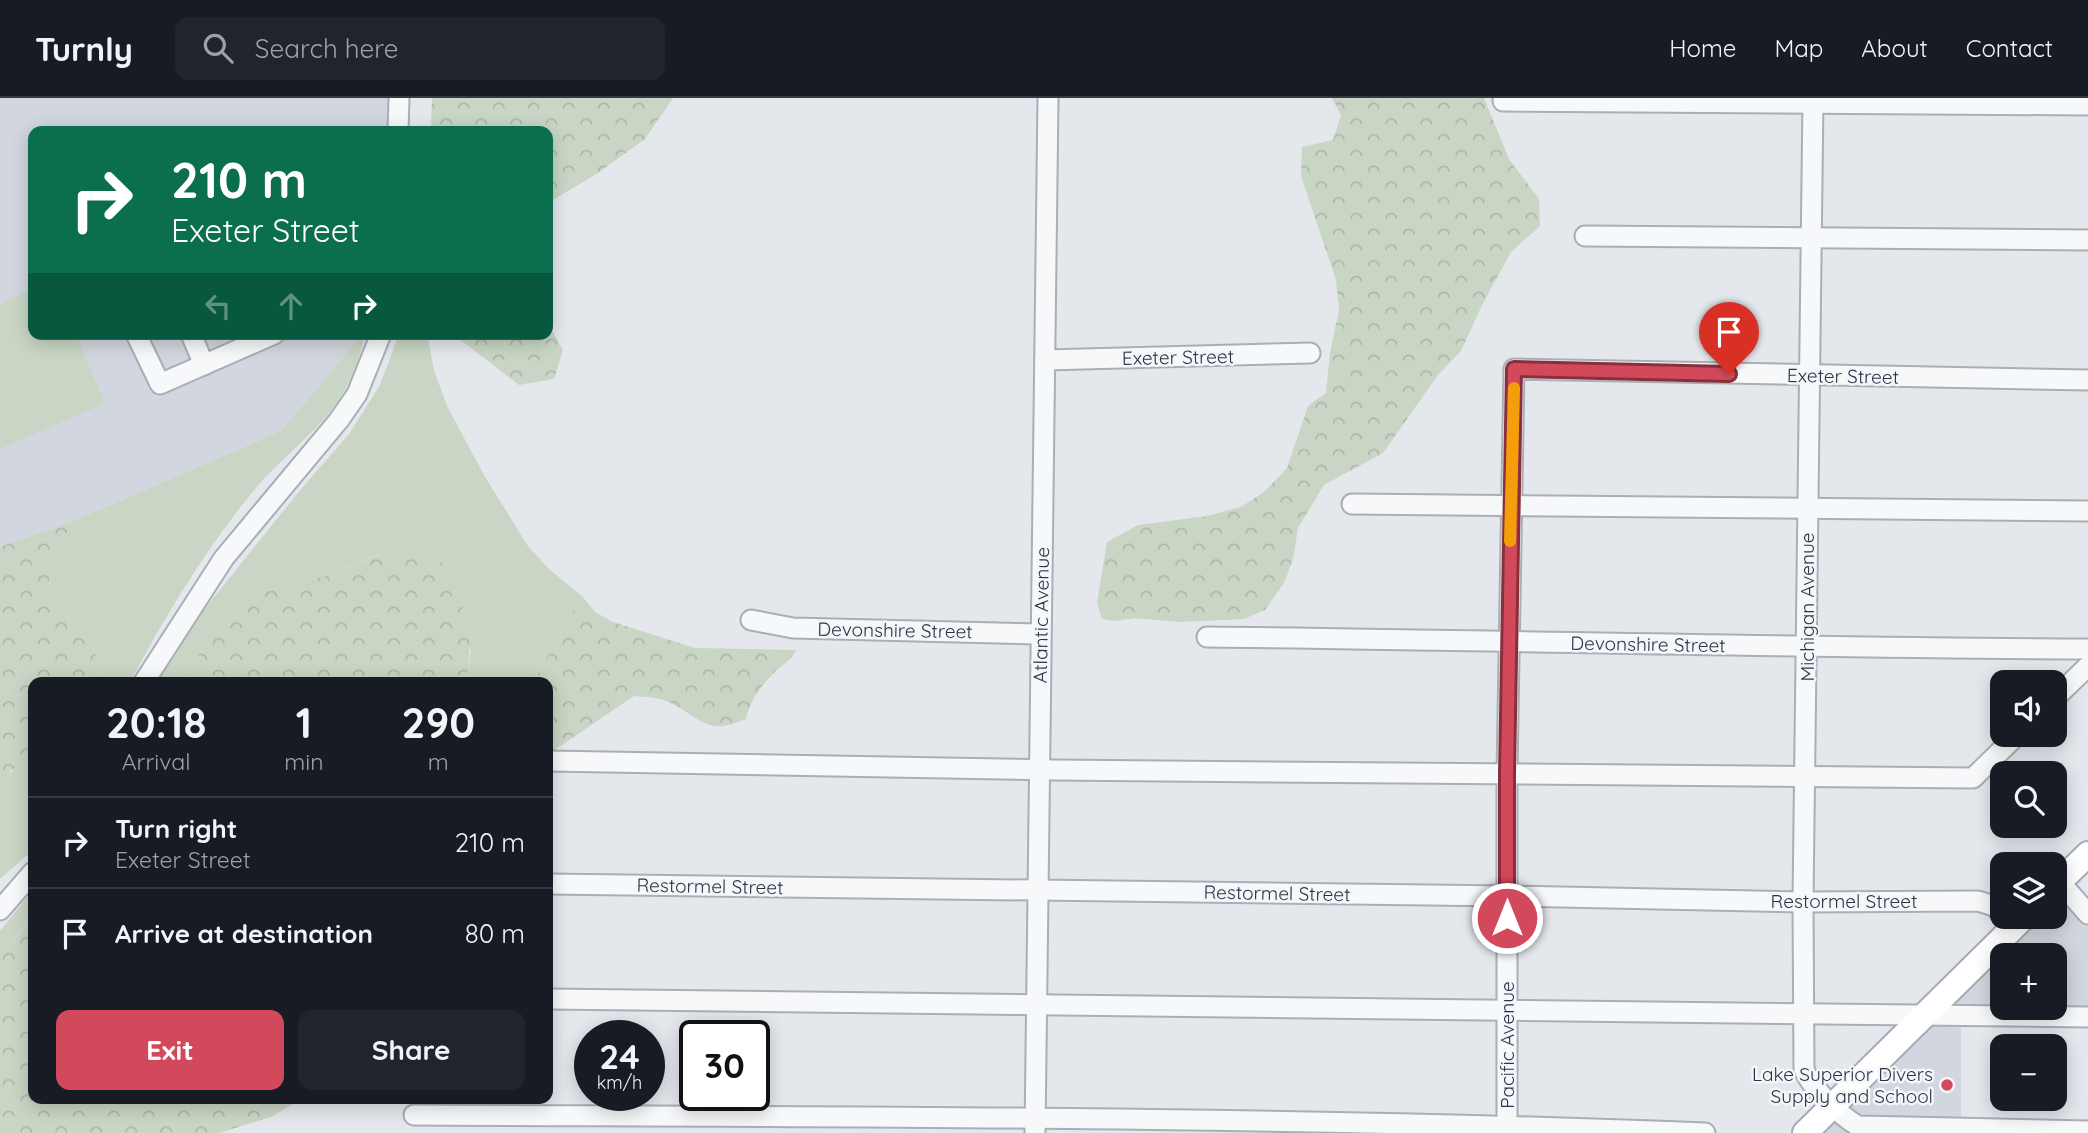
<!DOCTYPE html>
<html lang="en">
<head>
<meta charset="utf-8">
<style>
  :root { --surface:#171b24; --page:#20242c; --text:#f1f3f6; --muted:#9ea1a6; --line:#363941; --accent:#d1495b }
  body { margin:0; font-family:Quicksand,sans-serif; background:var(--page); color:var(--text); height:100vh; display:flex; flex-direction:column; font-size:26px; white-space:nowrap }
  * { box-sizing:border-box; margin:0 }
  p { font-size:23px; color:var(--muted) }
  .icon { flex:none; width:38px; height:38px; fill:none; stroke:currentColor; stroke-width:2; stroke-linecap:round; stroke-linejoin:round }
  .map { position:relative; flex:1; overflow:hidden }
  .side { position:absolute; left:28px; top:579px; width:525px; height:427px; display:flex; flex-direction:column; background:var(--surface); border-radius:14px; box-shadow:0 4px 18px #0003 }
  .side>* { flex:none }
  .hud { position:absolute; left:28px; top:28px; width:525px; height:214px; border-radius:14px; box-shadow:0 4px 18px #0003; background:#0b6e4f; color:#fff; overflow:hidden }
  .buttons { position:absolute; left:1990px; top:572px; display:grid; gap:14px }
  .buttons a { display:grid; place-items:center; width:77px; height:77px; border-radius:14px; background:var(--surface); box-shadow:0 4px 18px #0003; font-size:35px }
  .speed { position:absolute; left:574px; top:922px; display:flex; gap:14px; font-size:35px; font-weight:700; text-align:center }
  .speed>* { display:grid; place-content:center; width:91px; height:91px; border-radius:50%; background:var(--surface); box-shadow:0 4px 18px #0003; line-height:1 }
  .speed small { font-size:18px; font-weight:400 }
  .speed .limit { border:4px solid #111; border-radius:10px; background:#fff; color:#111 }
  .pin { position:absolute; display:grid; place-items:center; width:60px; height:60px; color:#fff; margin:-72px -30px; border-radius:50% 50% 50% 0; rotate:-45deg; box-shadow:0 0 7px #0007 }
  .pin .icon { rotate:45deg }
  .me { position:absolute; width:77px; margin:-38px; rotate:0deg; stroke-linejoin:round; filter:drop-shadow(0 0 5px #0008) }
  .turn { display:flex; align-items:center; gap:24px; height:147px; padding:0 28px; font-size:32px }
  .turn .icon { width:91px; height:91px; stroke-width:2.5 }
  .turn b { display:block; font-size:49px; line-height:60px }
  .lanes { display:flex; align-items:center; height:66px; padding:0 28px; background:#0003; justify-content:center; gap:35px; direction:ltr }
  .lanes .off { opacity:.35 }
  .eta { display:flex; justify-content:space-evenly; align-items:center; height:119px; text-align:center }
  .eta b { font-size:42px; font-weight:700; line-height:49px }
  .cta { display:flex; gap:14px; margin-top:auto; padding:14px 28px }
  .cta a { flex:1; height:80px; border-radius:14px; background:var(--accent); color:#fff; font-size:28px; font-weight:700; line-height:80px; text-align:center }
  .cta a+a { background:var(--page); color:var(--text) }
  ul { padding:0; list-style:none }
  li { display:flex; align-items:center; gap:21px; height:91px; padding:0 28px; border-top:2px solid var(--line) }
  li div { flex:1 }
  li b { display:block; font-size:26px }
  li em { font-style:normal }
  header { display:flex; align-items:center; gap:42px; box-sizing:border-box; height:98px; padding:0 35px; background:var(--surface); border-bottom:2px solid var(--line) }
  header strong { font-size:33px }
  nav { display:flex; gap:38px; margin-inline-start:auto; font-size:24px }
  .search { width:490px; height:63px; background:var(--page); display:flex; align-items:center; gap:18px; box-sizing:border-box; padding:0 24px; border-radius:14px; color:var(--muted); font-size:26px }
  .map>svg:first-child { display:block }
  .built { fill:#d2d6de; fill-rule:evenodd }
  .green { fill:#c9d6c5 }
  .forest { fill:url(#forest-crowns) }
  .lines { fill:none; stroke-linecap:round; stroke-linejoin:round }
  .minor-casing { stroke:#a9aeb7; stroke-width:23 }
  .major-casing { stroke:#a3abb8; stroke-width:28 }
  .minor { stroke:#f7f8fa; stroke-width:19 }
  .major { stroke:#fff; stroke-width:24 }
  .route-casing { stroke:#882f3b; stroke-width:18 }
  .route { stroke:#d1495b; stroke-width:12 }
  .slow { stroke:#f59e0b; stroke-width:12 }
  .poi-dot { fill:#d1495b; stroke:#f4f6f9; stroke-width:2.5 }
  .labels { text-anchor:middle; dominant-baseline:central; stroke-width:5; stroke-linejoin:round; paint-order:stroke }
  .street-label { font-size:19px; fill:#2b3445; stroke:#f4f6f9 }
  .poi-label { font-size:19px; fill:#2b3445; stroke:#f4f6f9; text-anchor:end }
</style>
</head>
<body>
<header>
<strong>Turnly</strong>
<div class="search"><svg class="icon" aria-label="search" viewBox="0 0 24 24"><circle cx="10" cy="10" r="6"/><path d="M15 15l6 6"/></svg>Search here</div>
<nav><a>Home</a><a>Map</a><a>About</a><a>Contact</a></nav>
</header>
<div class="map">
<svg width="2088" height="1035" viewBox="0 0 2088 1035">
  <defs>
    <pattern id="forest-crowns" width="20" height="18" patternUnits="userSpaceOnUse" patternTransform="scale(1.75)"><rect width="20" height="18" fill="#c9d6c5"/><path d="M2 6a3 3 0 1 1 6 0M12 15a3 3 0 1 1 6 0" fill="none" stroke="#adb8ab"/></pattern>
  </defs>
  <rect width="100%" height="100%" fill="#e4e7ec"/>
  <g class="built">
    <polygon points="0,0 400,0 395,33 33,33 33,236 363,236 281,333 78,421 0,449"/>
    <path d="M2055,789L2088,816V919L1961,918V1031L2021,1035H1805L2024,819H2054ZM2002,858H2054V910H2002Z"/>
  </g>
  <g class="green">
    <polygon points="33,191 33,236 75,236 105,305 0,351 0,206"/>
    <path d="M363,236C365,249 353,276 346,290C324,331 278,361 250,397C203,455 165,519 130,584H101C105,518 0,510 78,421L281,333Z"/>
    <polygon points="399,236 427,236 434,272 447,308 485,379 528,448 550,472 582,498 533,584 471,584 467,579 471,552 379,456 326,478 204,545 187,584 157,584 202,514 301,391 349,336 380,287"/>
    <path d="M33,661V752L0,781V701C5,678 11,669 33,661Z"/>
    <polygon points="33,792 33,816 0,860 0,833"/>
  </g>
  <g class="forest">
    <polygon points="432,0 673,0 645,41 598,75 548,105 548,33 431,33"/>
    <polygon points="1332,0 1484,0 1509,61 1539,101 1540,128 1511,154 1482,207 1461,253 1438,277 1383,355 1324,387 1298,430 1293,461 1284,485 1265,512 1244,521 1225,522 1178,524 1135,520 1115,523 1102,521 1097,505 1107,444 1138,427 1207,418 1241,409 1264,394 1287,370 1308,308 1326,295 1330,255 1339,212 1336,182 1301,78 1302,49 1333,42 1341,17"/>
    <polygon points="548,225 563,252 554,281 519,287 453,236 548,236"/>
    <path d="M78,421C0,510 105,518 101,584H33V661L10,673L0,701V449Z"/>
    <path d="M407,454L439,459C462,507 475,524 467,579L459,584H187L204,545L236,511L258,496L326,478L380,456Z"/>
    <path d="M582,498L595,514L613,524L695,550L796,552C791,562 785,565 777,572C762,586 750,602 746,621C707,638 704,622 671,605C660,599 646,599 634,598L553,653H548V584H533Z"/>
    <polygon points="33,817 33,1001 301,1001 271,1019 219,1035 0,1035 0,860"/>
  </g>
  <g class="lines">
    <g class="minor-casing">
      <g id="minor">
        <path d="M1813,0L1803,804L1804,971C1810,989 1842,1019 1858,1028L2088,1033"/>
        <polyline points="1503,3 2088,7"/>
        <polyline points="398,33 399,0"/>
        <polyline points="1585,138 2088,142"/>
        <polyline points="136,236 160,286 274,236"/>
        <polyline points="191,236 204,267"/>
        <polyline points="1045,262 1310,255"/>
        <polyline points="1352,406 2088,413"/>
        <polyline points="751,522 793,530 1040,536"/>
        <path d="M1207,539C1501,542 1794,550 2088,551"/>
        <polyline points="144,584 224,460 339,322 357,296 381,236"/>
        <polyline points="2054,601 2088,568"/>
        <polyline points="548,663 1054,672 1973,680 2017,637"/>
        <polyline points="2060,784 2088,816"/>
        <polyline points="548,786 1507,798 1803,804 1978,803 1994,808 2002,815"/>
        <polyline points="0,812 33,774"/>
        <polyline points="548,901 2088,919"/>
        <path d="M414,1017C844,1019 1275,1018 1705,1035"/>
        <polyline points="1035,1035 1048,0"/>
        <polyline points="1507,1035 1507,676 1514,271 2088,282"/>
      </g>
    </g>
    <g class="major-casing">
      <g id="major">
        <polyline points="2054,789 2088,756"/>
        <polyline points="1805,1035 2024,819"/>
      </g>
    </g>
    <use href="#minor" class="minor"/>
    <use href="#major" class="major"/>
  </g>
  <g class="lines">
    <g class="route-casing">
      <polyline id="route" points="1507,820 1507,676 1514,271 1729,276"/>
    </g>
    <use href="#route" class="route"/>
    <polyline class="slow" points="1510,443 1514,290"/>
  </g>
  <circle class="poi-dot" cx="1947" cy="987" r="7"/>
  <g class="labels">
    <g class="street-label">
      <text transform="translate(1178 259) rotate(-1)">Exeter Street</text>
      <text transform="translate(1843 278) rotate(1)">Exeter Street</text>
      <text transform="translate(1807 509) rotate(-90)">Michigan Avenue</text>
      <text transform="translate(1041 517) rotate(-89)">Atlantic Avenue</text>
      <text transform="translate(895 532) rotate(1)">Devonshire Street</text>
      <text transform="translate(1648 546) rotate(1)">Devonshire Street</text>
      <text transform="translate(710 788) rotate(1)">Restormel Street</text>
      <text transform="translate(1277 795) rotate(1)">Restormel Street</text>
      <text x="1844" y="803">Restormel Street</text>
      <text transform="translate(1507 947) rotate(-90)">Pacific Avenue</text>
    </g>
    <g class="poi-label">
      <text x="1933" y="976">Lake Superior Divers<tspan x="1933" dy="22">Supply and School</tspan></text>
    </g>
  </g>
</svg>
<div class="buttons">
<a><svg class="icon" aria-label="sound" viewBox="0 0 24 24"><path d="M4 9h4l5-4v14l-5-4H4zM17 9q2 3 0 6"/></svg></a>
<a><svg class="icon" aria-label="search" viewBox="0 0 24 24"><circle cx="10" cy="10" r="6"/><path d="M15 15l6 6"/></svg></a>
<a><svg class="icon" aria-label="layers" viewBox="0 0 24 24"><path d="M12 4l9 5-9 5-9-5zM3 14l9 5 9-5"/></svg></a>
<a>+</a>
<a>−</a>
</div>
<div class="speed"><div>24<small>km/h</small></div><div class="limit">30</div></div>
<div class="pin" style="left:1729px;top:276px;background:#d93025"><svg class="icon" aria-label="arrive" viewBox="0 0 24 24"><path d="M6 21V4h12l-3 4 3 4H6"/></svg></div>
<svg class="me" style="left:1507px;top:820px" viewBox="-20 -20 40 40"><circle r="17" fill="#d1495b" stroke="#fff" stroke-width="3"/><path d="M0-11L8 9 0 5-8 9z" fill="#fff"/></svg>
<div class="hud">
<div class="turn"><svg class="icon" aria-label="right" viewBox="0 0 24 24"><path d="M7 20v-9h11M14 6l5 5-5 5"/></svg><div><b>210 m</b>Exeter Street</div></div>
<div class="lanes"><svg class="icon off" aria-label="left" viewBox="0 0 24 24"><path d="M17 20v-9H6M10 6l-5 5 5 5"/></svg><svg class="icon off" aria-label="ahead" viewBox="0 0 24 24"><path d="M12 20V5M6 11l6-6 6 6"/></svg><svg class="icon" aria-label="right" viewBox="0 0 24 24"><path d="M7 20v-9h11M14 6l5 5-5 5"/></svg></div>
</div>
<section class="side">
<div class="eta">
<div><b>20:18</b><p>Arrival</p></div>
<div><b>1</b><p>min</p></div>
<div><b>290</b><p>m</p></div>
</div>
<ul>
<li><svg class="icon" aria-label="right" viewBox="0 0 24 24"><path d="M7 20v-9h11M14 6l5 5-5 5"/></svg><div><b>Turn right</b><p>Exeter Street</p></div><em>210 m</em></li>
<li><svg class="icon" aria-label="arrive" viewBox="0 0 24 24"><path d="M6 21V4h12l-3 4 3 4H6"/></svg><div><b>Arrive at destination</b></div><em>80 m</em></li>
</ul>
<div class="cta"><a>Exit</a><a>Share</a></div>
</section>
</div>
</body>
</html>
